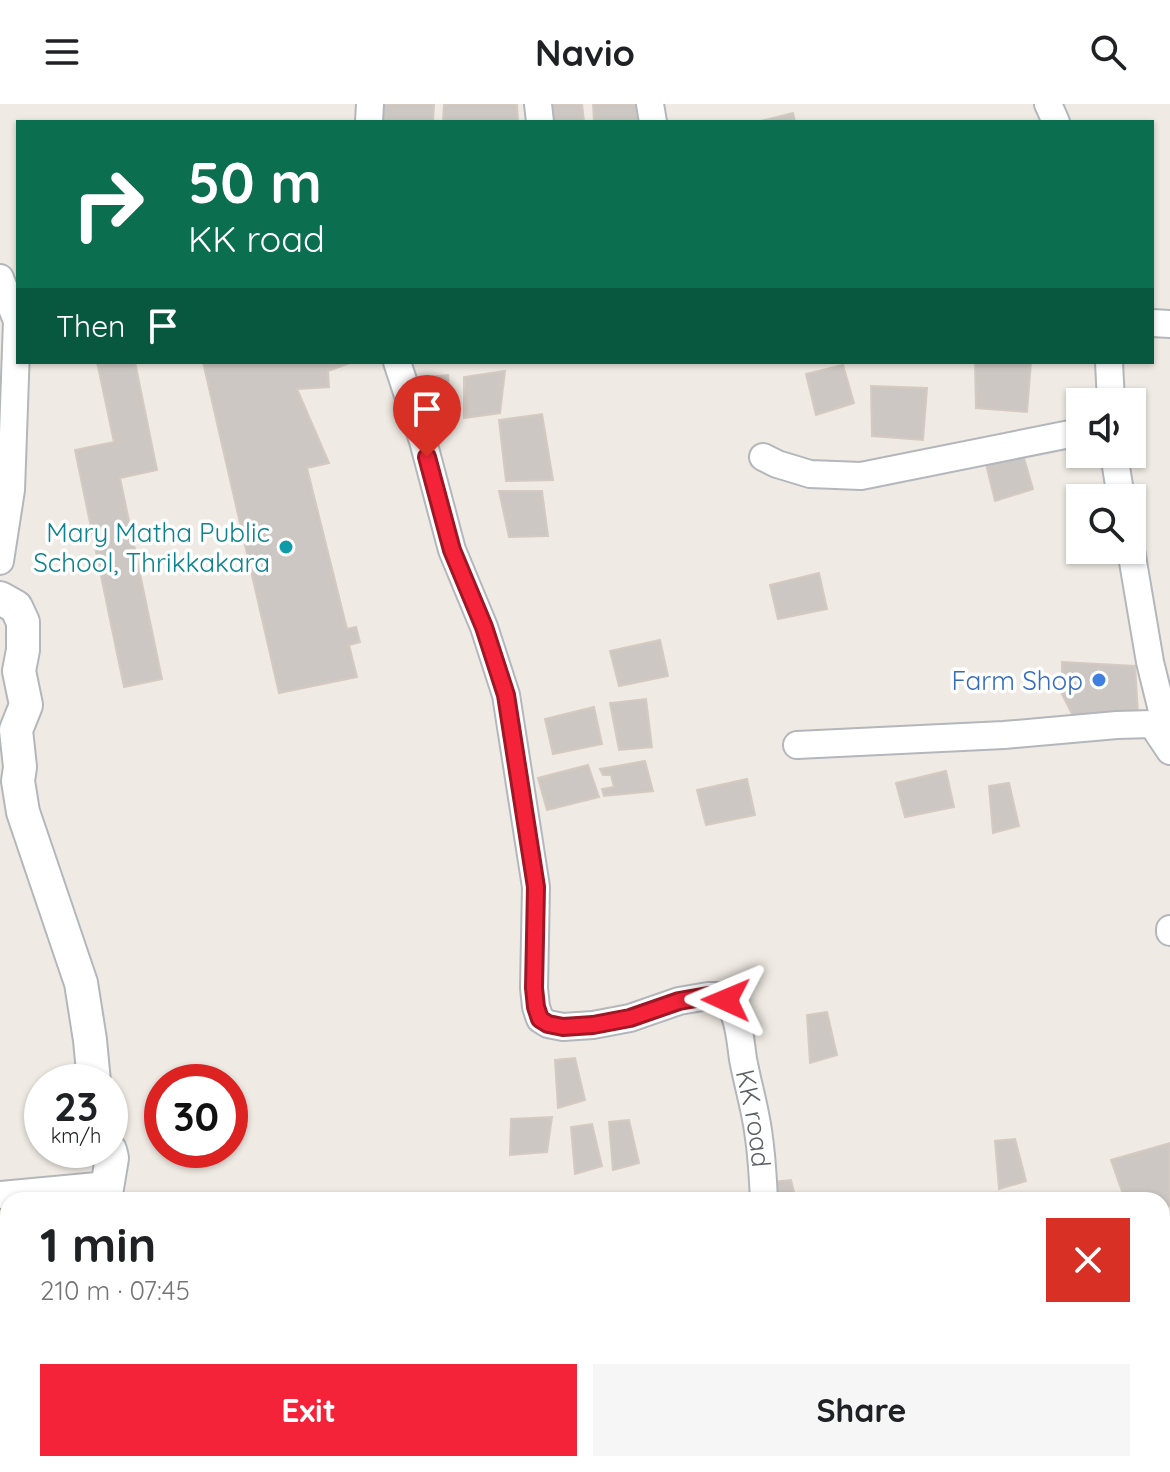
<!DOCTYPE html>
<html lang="en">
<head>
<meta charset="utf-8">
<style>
  :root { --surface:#fff; --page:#f6f6f6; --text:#202124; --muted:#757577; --accent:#f42339 }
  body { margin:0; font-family:Quicksand,sans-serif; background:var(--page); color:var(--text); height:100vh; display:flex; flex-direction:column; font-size:30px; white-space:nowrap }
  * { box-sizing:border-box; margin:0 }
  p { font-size:26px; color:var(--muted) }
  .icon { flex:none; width:44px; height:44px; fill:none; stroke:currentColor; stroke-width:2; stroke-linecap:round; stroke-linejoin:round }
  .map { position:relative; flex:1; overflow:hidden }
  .sheet { position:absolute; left:0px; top:1088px; width:1170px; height:280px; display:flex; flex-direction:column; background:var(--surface); border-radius:24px 24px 0 0; box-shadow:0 2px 6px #0004 }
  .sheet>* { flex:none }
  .guide { position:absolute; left:16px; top:16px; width:1138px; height:244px; border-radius:0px; box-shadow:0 2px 6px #0004; background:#0b6e4f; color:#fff; overflow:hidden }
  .buttons { position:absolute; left:1066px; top:284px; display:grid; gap:16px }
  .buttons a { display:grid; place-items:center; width:80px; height:80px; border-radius:0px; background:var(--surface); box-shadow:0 2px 6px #0004; font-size:40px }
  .speed { position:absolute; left:24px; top:960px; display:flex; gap:16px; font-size:40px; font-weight:700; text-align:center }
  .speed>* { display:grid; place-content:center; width:104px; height:104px; border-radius:50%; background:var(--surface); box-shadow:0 2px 6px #0004; line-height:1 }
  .speed small { font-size:20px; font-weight:400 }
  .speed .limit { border:12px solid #d22; background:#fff; color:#111 }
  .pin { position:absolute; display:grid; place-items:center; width:68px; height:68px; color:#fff; margin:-82px -34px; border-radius:50% 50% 50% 0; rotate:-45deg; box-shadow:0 0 8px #0007 }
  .pin .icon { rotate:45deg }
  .me { position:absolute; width:88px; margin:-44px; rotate:271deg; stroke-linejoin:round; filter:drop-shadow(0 0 6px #0008) }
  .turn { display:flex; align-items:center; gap:28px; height:168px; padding:0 40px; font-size:36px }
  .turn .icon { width:104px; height:104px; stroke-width:2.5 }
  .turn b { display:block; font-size:56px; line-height:68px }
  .then { display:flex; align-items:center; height:76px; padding:0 40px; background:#0003; gap:16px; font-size:30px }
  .round { display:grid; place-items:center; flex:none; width:84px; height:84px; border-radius:0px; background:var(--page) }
  .overview { display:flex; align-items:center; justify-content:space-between; height:136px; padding:0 40px }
  h1 { font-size:48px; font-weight:800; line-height:60px }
  .button { display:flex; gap:16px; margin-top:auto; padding:16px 40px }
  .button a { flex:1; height:92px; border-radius:0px; background:var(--accent); color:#fff; font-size:32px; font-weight:800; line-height:92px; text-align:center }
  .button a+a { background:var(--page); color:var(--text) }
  header { display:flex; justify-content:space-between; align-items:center; height:104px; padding:0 40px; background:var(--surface); font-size:36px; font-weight:800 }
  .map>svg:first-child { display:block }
  .building { fill:#ccc7c2; stroke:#d4cac1; stroke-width:2 }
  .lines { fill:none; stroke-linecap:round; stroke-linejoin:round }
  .minor-casing { stroke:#b3b7bb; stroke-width:30 }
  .tertiary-casing { stroke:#b3b7bb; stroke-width:36 }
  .minor { stroke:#fff; stroke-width:26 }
  .tertiary { stroke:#fff; stroke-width:32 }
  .route-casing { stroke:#9f1725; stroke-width:20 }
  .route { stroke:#f42339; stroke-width:14 }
  .culture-dot { fill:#0f9aa8; stroke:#fff; stroke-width:3 }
  .shop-dot { fill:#3f7fe0; stroke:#fff; stroke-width:3 }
  .labels { text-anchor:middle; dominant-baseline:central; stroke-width:7; stroke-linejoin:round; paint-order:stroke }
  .culture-label { font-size:26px; fill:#0d838f; stroke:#fff; text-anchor:end }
  .shop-label { font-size:26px; fill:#366cbe; stroke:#fff; text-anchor:end }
  .street-label { font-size:26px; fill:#5b6164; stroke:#fff }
</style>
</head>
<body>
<header><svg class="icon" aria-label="menu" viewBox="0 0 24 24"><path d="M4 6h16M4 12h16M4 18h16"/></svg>Navio<svg class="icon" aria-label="search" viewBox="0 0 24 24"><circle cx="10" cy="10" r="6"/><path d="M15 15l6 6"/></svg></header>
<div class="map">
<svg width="1170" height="1368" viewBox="0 0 1170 1368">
  <rect width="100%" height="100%" fill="#efeae3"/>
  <g class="building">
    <polygon points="379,0 434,0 433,18 378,18"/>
    <polygon points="444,0 517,0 518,18 443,18"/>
    <polygon points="549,0 582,0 584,18 551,18"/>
    <polygon points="593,0 636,0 638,18 594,18"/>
    <polygon points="793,9 795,18 757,18"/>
    <polygon points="97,258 135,258 157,366 120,374 162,575 124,583 75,346 114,338"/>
    <polygon points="203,258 352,258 328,267 329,283 297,285 329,359 307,364 347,525 356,523 360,538 349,541 357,573 279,589"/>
    <polygon points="975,258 1031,258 1027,308 976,304"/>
    <polygon points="843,261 854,299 816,311 806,270"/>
    <polygon points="505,267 500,309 464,314 464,273"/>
    <polygon points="448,271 450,291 457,293 459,315 422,315 415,274"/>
    <polygon points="871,282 927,284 923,336 872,332"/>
    <polygon points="542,310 553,376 506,377 499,316"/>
    <polygon points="1022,347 1033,385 995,397 985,356"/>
    <polygon points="499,387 542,387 548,432 509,433"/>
    <polygon points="819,469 827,505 778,515 770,481"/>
    <polygon points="660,536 668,572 619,582 610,547"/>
    <polygon points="1062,558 1135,562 1138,609 1074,614 1062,590"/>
    <polygon points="646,595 652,643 619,646 610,599"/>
    <polygon points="594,603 602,640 553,650 545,615"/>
    <polygon points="645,657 653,687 604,692 602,685 614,683 611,671 603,671 600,665"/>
    <polygon points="588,661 599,693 547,706 538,674"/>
    <polygon points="946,667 954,703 905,713 896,679"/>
    <polygon points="747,675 755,711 706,721 697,686"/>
    <polygon points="1009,679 1019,722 993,729 989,682"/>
    <polygon points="827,908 837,951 810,959 807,911"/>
    <polygon points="575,954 585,996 558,1004 555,956"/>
    <polygon points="552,1013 547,1048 510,1051 511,1015"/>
    <polygon points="629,1016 639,1059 613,1066 609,1018"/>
    <polygon points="592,1020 602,1062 575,1070 571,1023"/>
    <polygon points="1015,1035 1026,1077 999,1085 995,1037"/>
    <polygon points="1170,1039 1170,1100 1164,1109 1162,1110 1162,1096 1125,1096 1111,1056"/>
    <polygon points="791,1076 796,1096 773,1096 771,1078"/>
    <polygon points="1170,1184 1170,1278 1162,1279 1162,1195"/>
    <polygon points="1169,1329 1170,1368 1151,1368 1149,1360 1162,1360 1162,1330"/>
    <polygon points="1108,1360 1133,1360 1135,1368 1109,1368"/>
  </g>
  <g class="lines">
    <g class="minor-casing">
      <g id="minor">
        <polyline points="538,0 540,18"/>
        <polyline points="650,0 653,18"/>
        <polyline points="1048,0 1056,18"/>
        <polyline points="369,18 370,0"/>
        <polyline points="0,174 17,217 11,386 0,457"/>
        <polyline points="1152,219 1170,220"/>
        <path id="s1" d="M397,258L423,337L452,446L484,523L506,591L536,783L534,884L536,903L540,915L548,920L563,923L593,921L630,914L679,897L708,892H722C739,906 740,935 743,955C748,982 756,1007 759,1034C762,1055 763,1075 764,1096"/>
        <polyline points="1109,258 1111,298"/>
        <polyline points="1114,350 1121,394"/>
        <polyline points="763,353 777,360 810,370 861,372 1080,328"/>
        <polyline points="1131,446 1150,558 1170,639"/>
        <polyline points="797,641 1004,631 1117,621 1152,620 1170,647"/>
        <polyline points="1170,825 1170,828"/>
        <polyline points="0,1091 108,1081"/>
        <polyline points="724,1360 730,1368"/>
      </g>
    </g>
    <g class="tertiary-casing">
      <g id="tertiary">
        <polyline points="0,494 16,503 23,518 23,546 19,567 26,601 16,626 20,663 18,677 23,708 81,879 90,936 94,978"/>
        <polyline points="105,1096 112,1054 110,1046"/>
        <polyline points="1162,1175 1170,1167"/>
        <polyline points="1162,1295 1170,1291"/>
        <polyline points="131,1360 139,1365 238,1368"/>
        <polyline points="60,1368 68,1360"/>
        <polyline points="521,1368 564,1360"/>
        <polyline points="989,1368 995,1360"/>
      </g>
    </g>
    <use href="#minor" class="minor"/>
    <use href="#tertiary" class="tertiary"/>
  </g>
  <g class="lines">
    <g class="route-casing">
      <polyline id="route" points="427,353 452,446 484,523 506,591 536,783 534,884 536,903 540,915 548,920 563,923 593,921 630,914 679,897 708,892 722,892 726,896"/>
    </g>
    <use href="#route" class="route"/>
  </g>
  <circle class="culture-dot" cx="286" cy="443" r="8"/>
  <circle class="shop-dot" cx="1099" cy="576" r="8"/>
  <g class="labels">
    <g class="culture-label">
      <text x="270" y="428">Mary Matha Public<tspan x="270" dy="30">School, Thrikkakara</tspan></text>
    </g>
    <g class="shop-label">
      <text x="1083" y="576">Farm Shop</text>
    </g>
    <g class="street-label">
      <text stroke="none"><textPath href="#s1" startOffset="994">KK road</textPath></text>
    </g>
  </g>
</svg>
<div class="buttons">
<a><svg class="icon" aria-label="sound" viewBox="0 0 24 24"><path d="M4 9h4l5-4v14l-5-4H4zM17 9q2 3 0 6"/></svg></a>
<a><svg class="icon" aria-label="search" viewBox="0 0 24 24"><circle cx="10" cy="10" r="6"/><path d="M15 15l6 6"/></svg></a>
</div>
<div class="speed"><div>23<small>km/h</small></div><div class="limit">30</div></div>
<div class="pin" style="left:427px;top:353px;background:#d93025"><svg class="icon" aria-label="arrive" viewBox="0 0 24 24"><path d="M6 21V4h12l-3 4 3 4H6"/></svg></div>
<svg class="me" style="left:726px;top:896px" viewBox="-20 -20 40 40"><path d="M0-17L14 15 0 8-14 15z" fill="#f42339" stroke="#fff" stroke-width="4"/></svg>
<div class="guide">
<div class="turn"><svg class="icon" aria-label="right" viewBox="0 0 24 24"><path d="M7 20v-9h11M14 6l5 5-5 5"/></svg><div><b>50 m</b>KK road</div></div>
<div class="then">Then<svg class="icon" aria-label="arrive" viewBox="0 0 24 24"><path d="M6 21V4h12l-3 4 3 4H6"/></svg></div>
</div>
<section class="sheet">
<div class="overview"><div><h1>1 min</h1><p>210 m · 07:45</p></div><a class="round" style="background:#d93025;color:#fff"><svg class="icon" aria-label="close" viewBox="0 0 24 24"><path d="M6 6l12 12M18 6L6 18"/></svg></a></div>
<div class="button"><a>Exit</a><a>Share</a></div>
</section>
</div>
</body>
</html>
